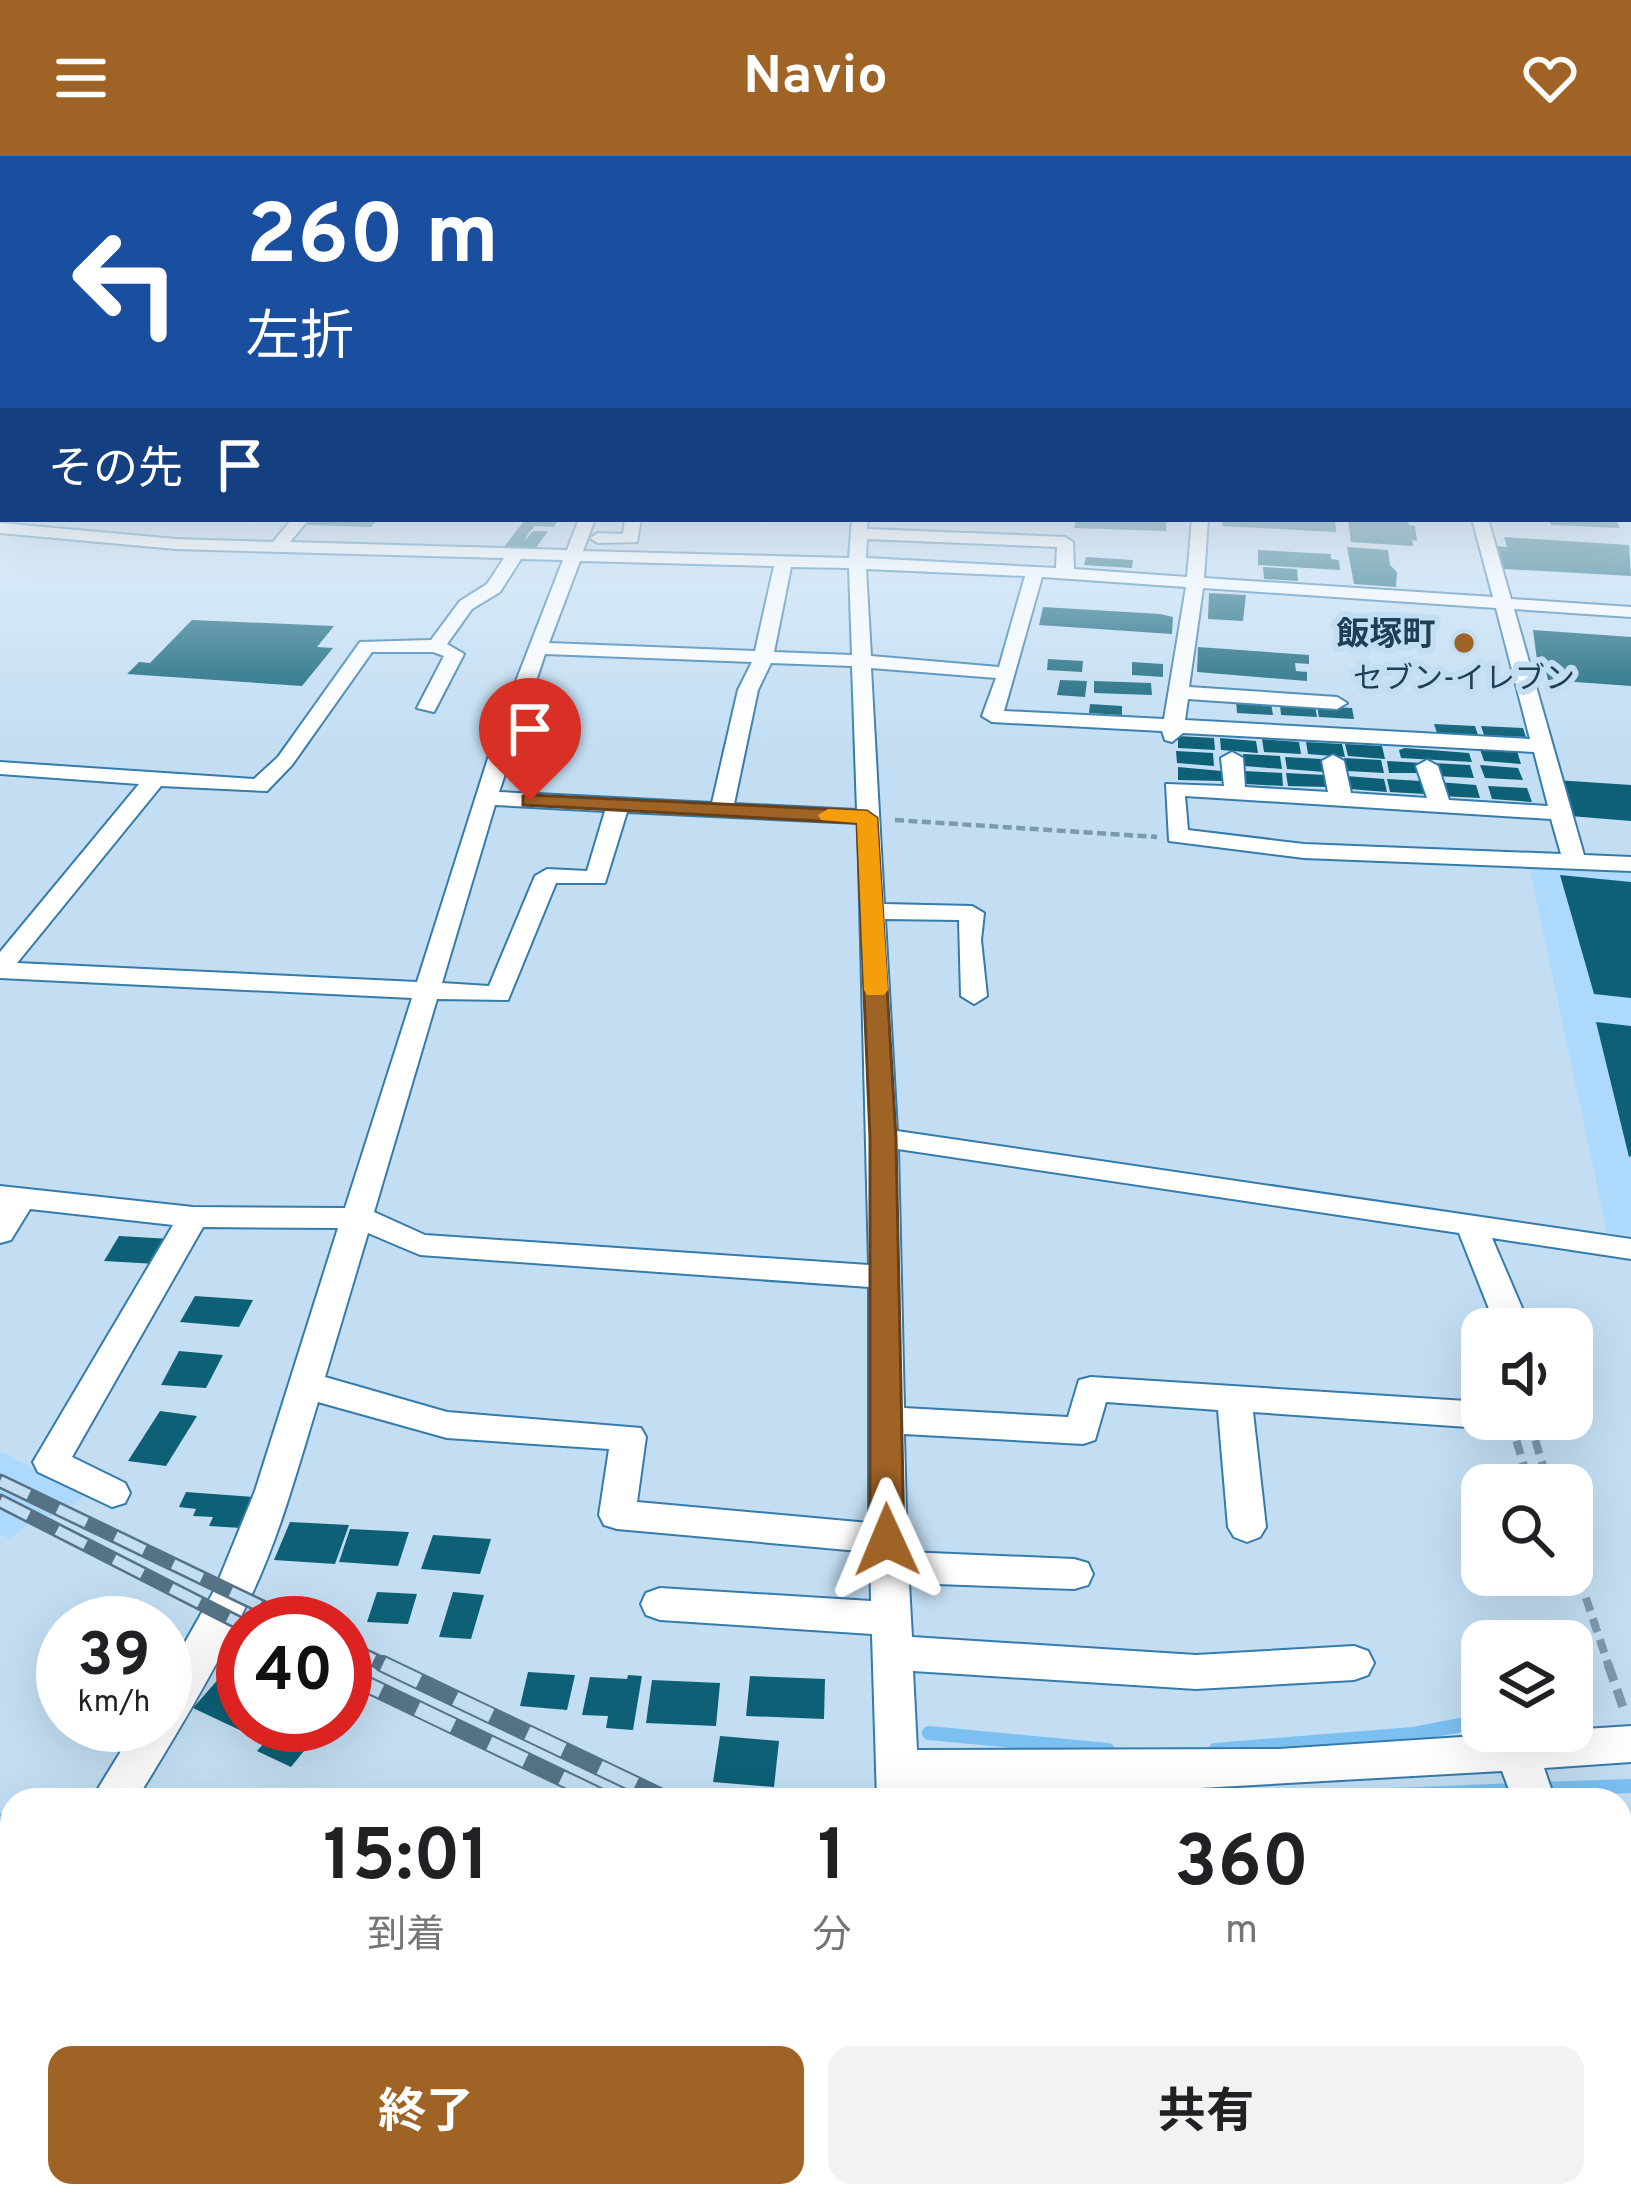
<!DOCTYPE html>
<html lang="ja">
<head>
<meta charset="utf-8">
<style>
  :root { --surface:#fff; --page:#f2f2f2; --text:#202124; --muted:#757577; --accent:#a06326 }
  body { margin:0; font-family:Overpass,"Noto Sans JP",sans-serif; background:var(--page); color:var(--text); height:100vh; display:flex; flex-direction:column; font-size:45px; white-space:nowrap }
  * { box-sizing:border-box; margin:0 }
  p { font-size:39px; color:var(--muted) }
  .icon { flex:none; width:66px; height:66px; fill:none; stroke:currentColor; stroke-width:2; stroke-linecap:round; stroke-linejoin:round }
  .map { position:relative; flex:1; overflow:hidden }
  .sheet { position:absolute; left:0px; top:1632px; width:1632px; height:420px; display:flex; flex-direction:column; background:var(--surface); border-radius:36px 36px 0 0; box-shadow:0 12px 48px #0002 }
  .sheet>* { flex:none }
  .guide { position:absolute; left:0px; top:0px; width:1632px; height:366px; box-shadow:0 12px 48px #0002; background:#1a4fa0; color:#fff; overflow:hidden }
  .controls { position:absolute; left:1461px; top:1152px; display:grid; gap:24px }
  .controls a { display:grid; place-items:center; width:132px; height:132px; border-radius:24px; background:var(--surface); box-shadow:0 12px 48px #0002; font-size:60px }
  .speed { position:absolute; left:36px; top:1440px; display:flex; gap:24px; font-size:60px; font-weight:700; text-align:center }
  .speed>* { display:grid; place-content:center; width:156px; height:156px; border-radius:50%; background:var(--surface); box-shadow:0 12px 48px #0002; line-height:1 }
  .speed small { font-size:30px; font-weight:400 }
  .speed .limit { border:18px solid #d22; background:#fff; color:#111 }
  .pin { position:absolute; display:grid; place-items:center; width:102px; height:102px; color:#fff; margin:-123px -51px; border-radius:50% 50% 50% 0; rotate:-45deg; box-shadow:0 0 12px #0007 }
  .pin .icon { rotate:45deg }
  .me { position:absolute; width:132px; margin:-66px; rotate:359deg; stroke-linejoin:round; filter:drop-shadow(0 0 9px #0008) }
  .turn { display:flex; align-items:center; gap:42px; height:252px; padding:0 48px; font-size:54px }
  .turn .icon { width:156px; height:156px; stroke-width:2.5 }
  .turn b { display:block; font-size:84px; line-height:102px }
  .then { display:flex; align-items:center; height:114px; padding:0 48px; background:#0003; gap:24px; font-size:45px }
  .eta { display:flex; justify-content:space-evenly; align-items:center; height:204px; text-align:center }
  .eta b { font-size:72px; font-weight:700; line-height:84px }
  .action { display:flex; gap:24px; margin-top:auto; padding:24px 48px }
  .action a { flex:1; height:138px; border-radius:24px; background:var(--accent); color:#fff; font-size:48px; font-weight:700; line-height:138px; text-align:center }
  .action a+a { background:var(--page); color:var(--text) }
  header { display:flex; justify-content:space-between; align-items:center; height:156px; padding:0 48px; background:var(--accent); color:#fff; font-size:54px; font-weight:700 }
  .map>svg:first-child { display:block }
  .built { fill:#addafc }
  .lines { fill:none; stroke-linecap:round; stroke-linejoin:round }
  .stream { stroke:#7cc0f2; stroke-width:14 }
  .building { fill:#0d6076 }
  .minor-casing { stroke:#357bab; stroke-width:4 }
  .path-far2 { stroke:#7d99ae; stroke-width:4.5; stroke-dasharray:9 4.5; stroke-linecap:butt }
  .path-far1 { stroke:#7d99ae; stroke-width:8; stroke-dasharray:14 8; stroke-linecap:butt }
  .path { stroke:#7d99ae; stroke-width:9; stroke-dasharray:18 9; stroke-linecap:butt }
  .minor { fill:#fff; fill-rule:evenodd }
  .rail-far1-casing { stroke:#557287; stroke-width:15 }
  .rail-casing { stroke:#557287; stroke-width:18 }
  .rail-far1 { stroke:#c3def3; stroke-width:10; stroke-dasharray:32; stroke-linecap:butt }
  .rail { stroke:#c3def3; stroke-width:14; stroke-dasharray:40; stroke-linecap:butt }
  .route { fill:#a06326; stroke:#684019; stroke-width:3 }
  .slow { fill:#f59e0b }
  .poi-dot { fill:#a06326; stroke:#c3def3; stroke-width:4.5 }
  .labels { text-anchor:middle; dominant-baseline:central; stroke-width:12; stroke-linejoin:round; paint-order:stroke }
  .far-poi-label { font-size:30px; fill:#213f54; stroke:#c3def3 }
  .far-neighbourhood-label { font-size:33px; font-weight:bold; fill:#213f54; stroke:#c3def3 }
</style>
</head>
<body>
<header><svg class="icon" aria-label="menu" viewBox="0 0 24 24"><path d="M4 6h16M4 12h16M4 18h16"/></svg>Navio<svg class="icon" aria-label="heart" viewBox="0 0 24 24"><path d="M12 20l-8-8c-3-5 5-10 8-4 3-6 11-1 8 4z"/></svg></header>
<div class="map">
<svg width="1631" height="2052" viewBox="0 0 1631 2052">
  <rect width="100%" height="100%" fill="#c3def3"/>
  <g class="built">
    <polygon points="1529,710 1631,716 1631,1080 1607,1076"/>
    <polygon points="0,1295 85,1339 65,1355 28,1368 10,1383 0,1378"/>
    <polygon points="12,1849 12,2040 870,2040 870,2052 0,2052 0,1870"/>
  </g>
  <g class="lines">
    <g class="stream">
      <polyline points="929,1577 1108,1594"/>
      <polyline points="1215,1594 1413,1578 1482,1565"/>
      <polyline points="1539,1633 1631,1630"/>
      <polyline points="1270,1644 1516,1634"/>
      <polyline points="0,1664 12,1664"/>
    </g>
  </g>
  <g class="building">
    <polygon points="312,363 378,363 371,371 307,369"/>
    <polygon points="1076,363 1167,363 1166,375 1074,372"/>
    <polygon points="1222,363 1335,363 1336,376 1222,370"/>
    <polygon points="1348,363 1407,363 1409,369 1415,370 1417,385 1412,384 1413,390 1351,386"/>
    <polygon points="1549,363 1615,363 1620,372 1551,369"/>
    <polygon points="524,365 557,366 554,371 535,370 528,378 524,385 533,375 548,375 536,392 504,391"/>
    <polygon points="1504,381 1629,389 1631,420 1504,413 1497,390 1507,391"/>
    <polygon points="1347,391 1388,394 1390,409 1397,416 1396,431 1354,428"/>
    <polygon points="1258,394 1331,398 1331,403 1339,404 1340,414 1258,409"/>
    <polygon points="1086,401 1133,404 1132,412 1084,409"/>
    <polygon points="1263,411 1297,413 1298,425 1264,423"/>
    <polygon points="1209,437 1246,439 1243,465 1208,463"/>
    <polygon points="1043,451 1160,458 1173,461 1172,478 1039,469"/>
    <polygon points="192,464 334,470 317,491 333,492 302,530 127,518 139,506 150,507"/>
    <polygon points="1533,474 1631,481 1631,530 1548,524 1543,505 1537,504"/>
    <polygon points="1198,491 1309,499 1309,508 1295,507 1296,515 1307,516 1307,525 1197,516"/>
    <polygon points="1048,503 1083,505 1082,516 1047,514"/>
    <polygon points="1132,506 1163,508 1163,521 1132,519"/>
    <polygon points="1060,524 1087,525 1085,541 1057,539"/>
    <polygon points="1094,525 1151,527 1152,539 1094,537"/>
    <polygon points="1236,545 1271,547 1273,559 1237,557"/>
    <polygon points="1090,548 1122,550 1122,559 1089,557"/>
    <polygon points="1280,548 1315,550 1317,561 1281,559"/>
    <polygon points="1317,550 1352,552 1354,563 1319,561"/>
    <polygon points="1434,568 1475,570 1478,579 1437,577"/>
    <polygon points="1481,570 1523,572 1526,581 1484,579"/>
    <polygon points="1178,580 1214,582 1215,594 1178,592"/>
    <polygon points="1220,582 1256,585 1258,597 1221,594"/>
    <polygon points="1262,583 1299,586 1301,598 1264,596"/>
    <polygon points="1306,586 1342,588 1345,601 1308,598"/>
    <polygon points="1345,588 1382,590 1385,603 1348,600"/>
    <polygon points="1405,592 1469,597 1472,606 1401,602 1399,594"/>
    <polygon points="1480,593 1517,595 1521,608 1484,605"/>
    <polygon points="1176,595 1213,597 1214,610 1177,607"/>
    <polygon points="1243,598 1280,600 1282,613 1244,610"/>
    <polygon points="1285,601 1322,603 1324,616 1287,613"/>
    <polygon points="1344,602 1381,604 1384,617 1347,615"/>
    <polygon points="1387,605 1422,607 1424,617 1389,617"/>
    <polygon points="1432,607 1470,609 1474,622 1436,620"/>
    <polygon points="1480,609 1518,612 1523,624 1485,622"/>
    <polygon points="1178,611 1222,615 1222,625 1178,624"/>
    <polygon points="1244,615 1282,617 1283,630 1245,628"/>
    <polygon points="1286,617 1325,619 1327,631 1288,630"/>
    <polygon points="1346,620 1384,623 1387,636 1349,633"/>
    <polygon points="1387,623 1421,625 1425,638 1390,636"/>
    <polygon points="1556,624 1631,629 1631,665 1570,660"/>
    <polygon points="1438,626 1476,629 1480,642 1441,640"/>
    <polygon points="1488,630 1527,632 1532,646 1492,643"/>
    <polygon points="1560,719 1631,726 1631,842 1594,838"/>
    <polygon points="1596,866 1631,870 1631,1000 1629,1001"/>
    <polygon points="119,1080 171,1083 157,1108 104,1105"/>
    <polygon points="195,1140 253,1144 239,1171 180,1166"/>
    <polygon points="179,1195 223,1199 206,1232 161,1229"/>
    <polygon points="160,1255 197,1260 166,1310 128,1305"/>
    <polygon points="186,1336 254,1341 241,1372 209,1370 213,1361 193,1360 196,1353 179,1351"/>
    <polygon points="290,1366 349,1369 335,1408 274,1404"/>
    <polygon points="350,1373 409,1376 398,1410 339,1406"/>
    <polygon points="433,1379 491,1383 480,1418 421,1413"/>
    <polygon points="377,1436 417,1438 408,1468 367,1466"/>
    <polygon points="453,1436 484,1439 471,1483 439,1481"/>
    <polygon points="235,1504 243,1507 243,1569 325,1569 291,1611 257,1595 265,1586 193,1552"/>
    <polygon points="528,1516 575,1519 567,1554 520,1550"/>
    <polygon points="628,1519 642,1520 633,1574 606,1572 608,1560 582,1559 590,1521 627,1523"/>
    <polygon points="750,1520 825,1523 824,1563 746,1560"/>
    <polygon points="652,1524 720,1527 716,1570 646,1567"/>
    <polygon points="720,1580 779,1585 774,1631 713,1626"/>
    <polygon points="1620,1868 1631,1868 1631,2038 1620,2037"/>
    <polygon points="0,1934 12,1936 10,1977 0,1975"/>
    <polygon points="0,1988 12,1991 12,2040 392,2040 433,2052 0,2052"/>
  </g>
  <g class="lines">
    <g class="minor-casing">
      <g id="minor">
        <polygon points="1629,307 1631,307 1631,317 1629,316"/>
        <polygon points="0,343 3,344 3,354 0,353"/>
        <polygon points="1629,343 1631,344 1631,354 1629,353"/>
        <path d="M292,363H309L290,386L567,394L579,363H595L583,395L849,402L852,363H868L867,373L1065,381L1073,386L1074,413L1187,421L1192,363H1208L1204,422L1493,441L1472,363H1488L1511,443L1631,451V461L1514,453L1584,699L1631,701V715L1304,702L1169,685L1166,628L1224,630L1221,602L1232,596L1243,602L1245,631L1328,636L1322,605L1333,599L1344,605L1351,637L1427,642L1416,610L1427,604L1438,610L1449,644L1548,650L1534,596L1183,577L1172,586L1165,584L1162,575L992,566L982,560L996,522L871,512L884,748L972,750L984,757L981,784L987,840L974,848L961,840L959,764L885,763L897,975L1631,1083V1103L1492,1082L1531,1173H1497L1459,1077L898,993L904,1252L1068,1261L1079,1224L1091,1221L1482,1246V1263H1497L1482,1272L1253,1256L1266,1371L1260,1381L1247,1386L1234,1381L1228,1371L1218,1254L1106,1246L1095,1284L1083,1288L904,1278L907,1396L1074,1403L1088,1407L1093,1418L1088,1429L1074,1433L909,1427L912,1481L1196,1499L1354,1490L1368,1495L1374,1507L1368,1519L1354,1524L1196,1533L913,1515L917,1594L1279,1593L1631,1570V1606L1544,1612L1555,1644H1513L1502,1615L1146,1635L919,1632V1644H877L872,1478L660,1464L646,1459L641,1448L646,1437L660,1432L871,1445L870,1396L617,1373L604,1369L599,1359L609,1293L447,1282L318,1246C298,1311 280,1379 251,1440C217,1511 177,1578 136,1644H91L137,1569H165V1522L215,1433L255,1335L338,1072L203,1071L72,1301L125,1327L130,1337L125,1347L112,1351L38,1316L33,1306L173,1069L30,1053L11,1084L0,1087V1030L193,1051L345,1052L412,842L0,822V796L139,628L0,618V606L254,623L278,601L360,486L431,484L460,445L487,428L504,402L176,393L0,377V367L176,383L273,386ZM867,383L1057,391L1056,412L866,402ZM521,403L563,404L497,574L417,826L17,807L161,630L267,635L292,609L372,496H433L444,500L417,552L434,556L464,498L447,488L472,453L500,436ZM580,405L774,410L755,495L549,487ZM791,411L849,412L852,499L774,496ZM866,413L1025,420L999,511L871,500ZM1042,421L1186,431L1164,563L1004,555ZM1203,432L1496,452L1530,583L1185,564L1188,543L1337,553L1347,547L1337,541L1189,531ZM545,498L752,506L738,534L712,647L499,636ZM771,507L852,510L857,654L734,648L758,534ZM1185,640L1551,663L1561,698L1304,688L1188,674ZM495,649L605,655L587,715L547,713L535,720L489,830L442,827ZM627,656L858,667L869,1109L425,1079L374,1056L437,843L508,844L556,727H605ZM368,1077L420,1099L869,1131V1367L637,1346L646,1281L641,1272L447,1256L325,1221Z"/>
        <polygon points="625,363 641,363 637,386 598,387 590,382 598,377 623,378"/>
        <polygon points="12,1788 12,1849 0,1854 0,1793"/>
        <polygon points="886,2040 938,2040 939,2052 887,2052"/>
      </g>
    </g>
    <polyline class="path-far2" points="895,664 1157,681"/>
    <g class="path-far1">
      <polyline points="1538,1263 1534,1280 1549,1329"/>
      <polyline points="1510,1264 1530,1329"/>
      <polyline points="1572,1400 1609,1511"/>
    </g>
    <g class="path">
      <polyline points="1608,1508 1625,1557"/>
      <polyline points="0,1682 12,1682"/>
    </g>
    <use href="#minor" class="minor"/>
    <g class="rail-far1-casing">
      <g id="rail-far1">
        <polyline points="0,1325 296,1467"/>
        <polyline points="0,1345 243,1469"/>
        <polyline points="345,1490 389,1511"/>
      </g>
    </g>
    <g class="rail-casing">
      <g id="rail">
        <polyline points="383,1508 668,1644"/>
        <polyline points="345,1518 608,1644"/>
        <polyline points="1418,2040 1443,2052"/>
        <polyline points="1507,2040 1532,2052"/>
      </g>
    </g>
    <use href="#rail-far1" class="rail-far1"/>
    <use href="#rail" class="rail"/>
  </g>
  <linearGradient id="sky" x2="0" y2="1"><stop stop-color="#7db9ec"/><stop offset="0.51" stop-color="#e4f0fa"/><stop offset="1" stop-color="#e4f0fa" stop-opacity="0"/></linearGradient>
  <rect width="1631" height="589" fill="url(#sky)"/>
  <polygon class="route" points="530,639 867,655 877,662 896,982 904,1384 899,1393 887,1397 875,1393 870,1384 870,982 857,667 523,649 523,640"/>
  <polygon class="slow" points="828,653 867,655 877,662 888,834 884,839 867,839 864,834 857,667 821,664 818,659"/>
  <circle class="poi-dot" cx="1464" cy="487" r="12"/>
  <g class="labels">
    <g class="far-poi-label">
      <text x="1464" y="524">セブン-イレブン</text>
    </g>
    <g class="far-neighbourhood-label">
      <text x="1386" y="481">飯塚町</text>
    </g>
  </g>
</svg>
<div class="controls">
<a><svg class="icon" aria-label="sound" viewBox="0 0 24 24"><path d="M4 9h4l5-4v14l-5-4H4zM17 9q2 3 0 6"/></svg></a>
<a><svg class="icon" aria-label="search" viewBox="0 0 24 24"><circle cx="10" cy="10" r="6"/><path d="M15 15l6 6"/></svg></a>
<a><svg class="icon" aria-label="layers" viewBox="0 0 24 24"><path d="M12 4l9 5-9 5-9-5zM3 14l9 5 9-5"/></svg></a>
</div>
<div class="speed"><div>39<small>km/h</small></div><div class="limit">40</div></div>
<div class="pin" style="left:530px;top:645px;background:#d93025"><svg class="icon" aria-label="arrive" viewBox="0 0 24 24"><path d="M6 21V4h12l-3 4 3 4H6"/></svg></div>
<svg class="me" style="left:887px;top:1384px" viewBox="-20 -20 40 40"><path d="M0-17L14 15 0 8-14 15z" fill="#a06326" stroke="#fff" stroke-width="4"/></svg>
<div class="guide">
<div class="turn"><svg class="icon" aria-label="left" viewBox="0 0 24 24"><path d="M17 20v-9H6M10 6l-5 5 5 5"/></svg><div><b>260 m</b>左折</div></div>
<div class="then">その先<svg class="icon" aria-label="arrive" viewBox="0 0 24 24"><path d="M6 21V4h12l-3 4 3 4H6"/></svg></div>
</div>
<section class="sheet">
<div class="eta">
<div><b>15:01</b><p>到着</p></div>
<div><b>1</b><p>分</p></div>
<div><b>360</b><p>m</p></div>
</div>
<div class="action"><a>終了</a><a>共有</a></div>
</section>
</div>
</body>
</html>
